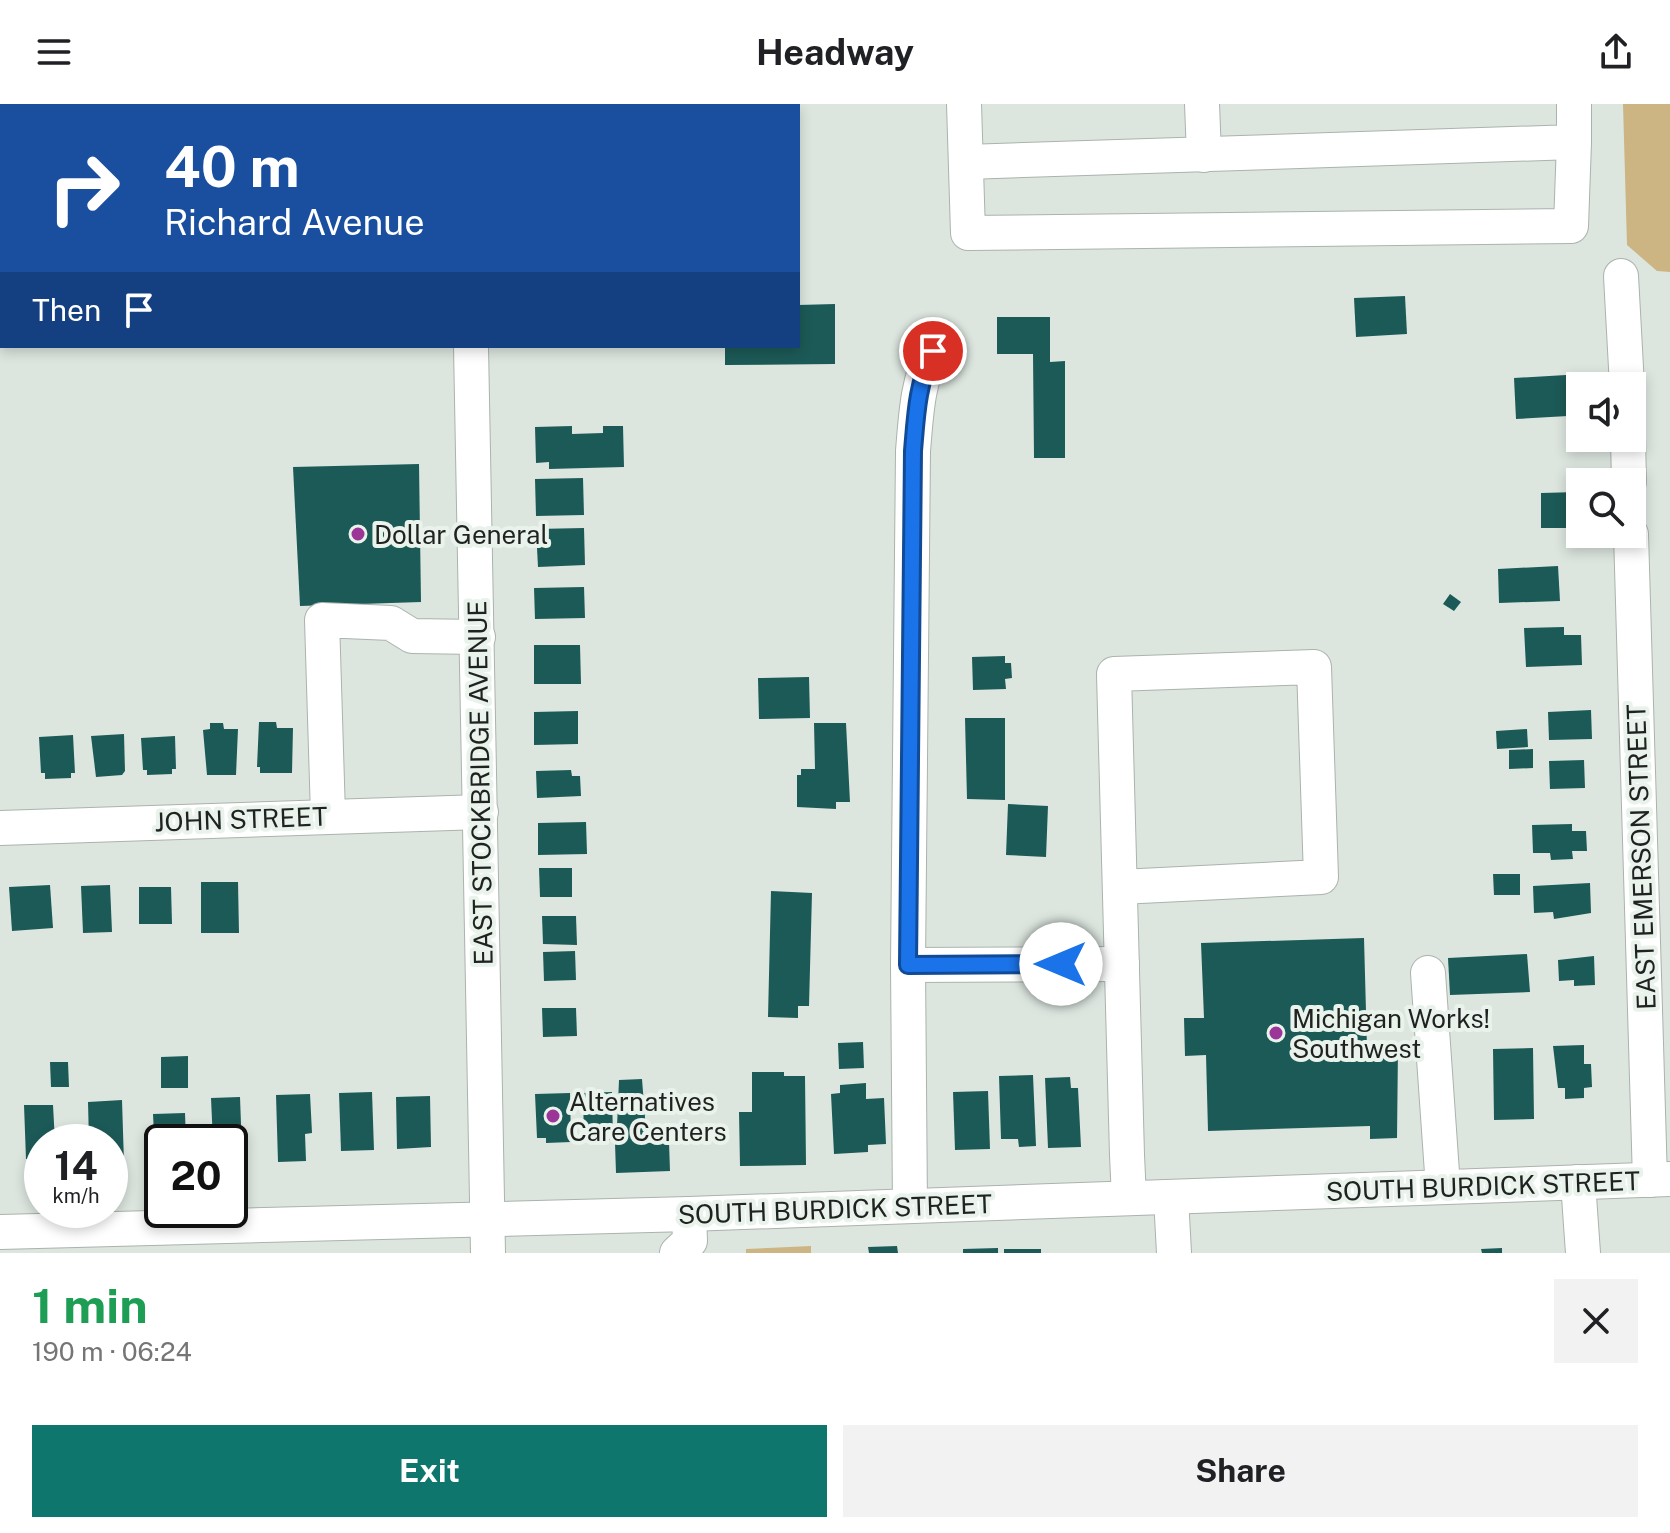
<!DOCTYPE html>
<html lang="en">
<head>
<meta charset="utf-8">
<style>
  :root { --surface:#fff; --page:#f2f2f2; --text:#202124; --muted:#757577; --accent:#0f766e }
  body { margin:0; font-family:"Public Sans",sans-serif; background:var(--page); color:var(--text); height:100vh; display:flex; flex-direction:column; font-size:30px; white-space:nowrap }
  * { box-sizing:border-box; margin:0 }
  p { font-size:26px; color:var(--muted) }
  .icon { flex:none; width:44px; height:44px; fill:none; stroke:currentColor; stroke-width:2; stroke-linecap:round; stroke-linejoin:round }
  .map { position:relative; height:1149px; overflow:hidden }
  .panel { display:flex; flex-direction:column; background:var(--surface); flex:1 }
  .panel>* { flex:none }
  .banner { position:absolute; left:0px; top:0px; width:800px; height:244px; box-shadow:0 4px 12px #0003; background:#1a4fa0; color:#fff; overflow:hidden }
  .tools { position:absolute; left:1566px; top:268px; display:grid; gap:16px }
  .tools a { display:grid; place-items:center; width:80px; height:80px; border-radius:0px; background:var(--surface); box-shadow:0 4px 12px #0003; font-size:40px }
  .speed { position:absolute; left:24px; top:1020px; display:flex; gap:16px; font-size:40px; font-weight:700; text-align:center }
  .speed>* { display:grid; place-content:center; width:104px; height:104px; border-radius:50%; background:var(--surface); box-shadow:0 4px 12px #0003; line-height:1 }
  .speed small { font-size:20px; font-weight:400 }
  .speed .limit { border:4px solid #111; border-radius:12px; background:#fff; color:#111 }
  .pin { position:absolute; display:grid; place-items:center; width:68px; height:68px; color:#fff; margin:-34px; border:4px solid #fff; border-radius:50%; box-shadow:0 2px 8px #0007 }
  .me { position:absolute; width:88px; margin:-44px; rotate:270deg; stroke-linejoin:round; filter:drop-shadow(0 0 6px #0008) }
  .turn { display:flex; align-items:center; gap:28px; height:168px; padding:0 32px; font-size:36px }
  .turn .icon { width:104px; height:104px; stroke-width:2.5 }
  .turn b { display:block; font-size:56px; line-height:68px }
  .then { display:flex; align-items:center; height:76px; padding:0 32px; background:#0003; gap:16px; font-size:30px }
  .round { display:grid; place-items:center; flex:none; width:84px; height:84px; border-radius:0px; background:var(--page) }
  .headline { display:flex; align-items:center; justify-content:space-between; height:136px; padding:0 32px }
  h1 { font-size:48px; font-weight:700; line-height:60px; color:#1e9e55 }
  .button { display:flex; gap:16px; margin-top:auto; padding:16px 32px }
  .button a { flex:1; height:92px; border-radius:0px; background:var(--accent); color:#fff; font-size:32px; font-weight:700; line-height:92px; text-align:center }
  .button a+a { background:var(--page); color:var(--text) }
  header { display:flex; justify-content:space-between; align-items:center; height:104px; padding:0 32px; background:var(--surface); font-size:36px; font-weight:700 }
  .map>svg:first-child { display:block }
  .green { fill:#cdb483 }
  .building { fill:#1c5a57 }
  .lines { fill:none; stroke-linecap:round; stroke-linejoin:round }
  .minor-casing { stroke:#aab3ac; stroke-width:36 }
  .minor { stroke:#fff; stroke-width:34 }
  .route-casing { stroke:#114b97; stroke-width:20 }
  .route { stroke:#1a73e8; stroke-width:14 }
  .poi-dot { fill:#9c3598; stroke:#e9f3ec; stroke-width:3 }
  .labels { text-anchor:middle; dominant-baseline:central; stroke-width:8; stroke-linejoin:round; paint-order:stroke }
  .poi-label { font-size:26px; fill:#1f2220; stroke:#e9f3ec; text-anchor:start }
  .street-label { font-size:26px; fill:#1f2220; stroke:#e9f3ec }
</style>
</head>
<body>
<header><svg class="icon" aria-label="menu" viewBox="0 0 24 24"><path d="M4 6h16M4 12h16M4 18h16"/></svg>Headway<svg class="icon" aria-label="share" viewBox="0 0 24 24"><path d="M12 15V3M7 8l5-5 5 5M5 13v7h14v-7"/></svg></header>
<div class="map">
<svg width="1670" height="1149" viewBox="0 0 1670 1149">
  <rect width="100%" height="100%" fill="#dce6df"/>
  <g class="green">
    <polygon points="1623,0 1670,0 1670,168 1657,167 1627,141"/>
    <polygon points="811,1142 811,1149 746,1149 746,1145"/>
  </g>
  <g class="building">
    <polygon points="1405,192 1407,230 1356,233 1354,194"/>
    <polygon points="835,200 835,260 725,261 725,242 798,242 798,201"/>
    <polygon points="997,213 1050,213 1050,258 1065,257 1065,354 1034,354 1033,250 997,250"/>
    <polygon points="1566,271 1568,312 1516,315 1514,274"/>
    <polygon points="572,322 572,330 603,329 603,322 623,322 624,363 549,365 549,358 536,359 535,323"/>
    <polygon points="419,360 421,498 300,502 293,363"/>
    <polygon points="583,374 584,411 536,412 535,375"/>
    <polygon points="1578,388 1579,424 1541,424 1541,389"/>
    <polygon points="584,424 585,461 538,463 536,425"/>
    <polygon points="1558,462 1560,497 1499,499 1498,465"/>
    <polygon points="584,483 585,514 535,515 534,484"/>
    <polygon points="1450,490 1461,498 1454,507 1443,500"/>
    <polygon points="1564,523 1564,531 1581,531 1582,561 1526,563 1524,524"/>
    <polygon points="534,541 580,541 581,580 534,580"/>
    <polygon points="1005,552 1005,559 1011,559 1012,574 1005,575 1006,585 973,586 972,553"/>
    <polygon points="809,573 810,614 759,615 758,574"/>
    <polygon points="1591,606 1592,635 1549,636 1548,608"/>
    <polygon points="578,607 578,640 534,641 534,608"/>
    <polygon points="965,614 1005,614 1005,696 967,695"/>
    <polygon points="259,618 276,618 277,624 293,624 292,669 260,669 260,663 257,663"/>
    <polygon points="210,619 223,619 224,625 238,625 236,671 207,671 203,626 210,625"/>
    <polygon points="814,619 846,619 850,698 836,698 836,705 797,703 797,671 801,671 801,665 815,665"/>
    <polygon points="1527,625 1528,643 1497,645 1496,627"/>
    <polygon points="124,630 125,667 122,671 96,673 91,632"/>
    <polygon points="73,631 75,669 71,669 71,674 45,675 45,669 41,669 39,633"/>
    <polygon points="175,632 176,665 172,665 172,670 147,671 147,666 143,666 141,634"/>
    <polygon points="1533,645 1533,664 1509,665 1509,646"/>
    <polygon points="1584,656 1585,684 1550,685 1549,657"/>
    <polygon points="571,666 572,672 580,672 581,692 537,694 536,667"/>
    <polygon points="1008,700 1048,702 1046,753 1006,751"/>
    <polygon points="586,718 587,750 538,751 538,719"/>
    <polygon points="1572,720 1572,727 1586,727 1587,747 1572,747 1573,755 1551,756 1550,749 1533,749 1532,721"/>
    <polygon points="539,764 572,764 572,793 540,793"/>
    <polygon points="1493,770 1520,770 1520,791 1494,791"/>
    <polygon points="201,778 238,778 239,829 201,829"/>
    <polygon points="1590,779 1591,809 1554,815 1553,808 1534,809 1533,782"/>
    <polygon points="50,781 53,824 12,827 9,783"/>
    <polygon points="110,781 112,828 83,829 81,782"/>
    <polygon points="139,783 171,783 172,820 139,820"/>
    <polygon points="771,787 812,789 809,902 798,902 798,914 768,913"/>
    <polygon points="542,812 576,812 577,841 543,840"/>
    <polygon points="1364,834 1367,944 1398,943 1397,1034 1370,1035 1370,1022 1208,1027 1206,951 1185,952 1184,914 1204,914 1201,839"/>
    <polygon points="575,847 576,876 544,877 543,848"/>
    <polygon points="1527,850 1530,888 1450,891 1448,854"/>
    <polygon points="1594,852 1595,881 1574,882 1574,876 1559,877 1558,856"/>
    <polygon points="542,904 576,904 577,932 543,933"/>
    <polygon points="863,938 864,964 839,965 838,939"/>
    <polygon points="1584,941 1584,960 1591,960 1592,983 1584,984 1584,994 1565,995 1565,984 1558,984 1553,942"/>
    <polygon points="1533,944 1534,1015 1494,1016 1493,945"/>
    <polygon points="188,952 188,984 161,984 161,953"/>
    <polygon points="50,958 68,958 69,983 51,983"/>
    <polygon points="752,968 784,968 784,972 805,972 806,1061 740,1062 739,1008 752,1008"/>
    <polygon points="1033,971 1036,1042 1019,1043 1018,1035 1001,1035 999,972"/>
    <polygon points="1070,973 1071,984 1078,984 1081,1043 1048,1044 1045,974"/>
    <polygon points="642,975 647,1039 669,1038 670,1067 616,1069 615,1039 625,1038 624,1022 617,1023 619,976"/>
    <polygon points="866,979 866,995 884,994 886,1040 868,1041 868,1048 834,1050 831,990 840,989 840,981"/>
    <polygon points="988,987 990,1045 955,1046 953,988"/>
    <polygon points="372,988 374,1046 341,1047 339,989"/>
    <polygon points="612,988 613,1036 584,1037 583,989"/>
    <polygon points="570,989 571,1038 546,1039 546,1034 537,1034 535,990"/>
    <polygon points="310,990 312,1029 305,1030 306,1057 278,1058 276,991"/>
    <polygon points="430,992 431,1043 397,1045 396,993"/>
    <polygon points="240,993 243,1073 230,1073 230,1038 213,1038 211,994"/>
    <polygon points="122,996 124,1059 110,1060 110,1038 89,1038 88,998"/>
    <polygon points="24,1001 53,1001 55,1038 42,1038 42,1055 26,1055"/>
    <polygon points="185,1009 186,1038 162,1038 162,1070 156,1070 153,1010"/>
    <polygon points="897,1142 898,1149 869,1149 868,1143"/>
    <polygon points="998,1144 998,1149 963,1149 963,1145"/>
    <polygon points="1502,1144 1502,1149 1482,1149 1481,1145"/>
    <rect x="1004" y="1145" width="37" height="4"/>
  </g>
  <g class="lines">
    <g class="minor-casing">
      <g id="minor">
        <polyline points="466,0 466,2"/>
        <polyline points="964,0 968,129 1571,122 1574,38"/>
        <polyline points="1202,0 1204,51"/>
        <polyline points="966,58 1574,38 1574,0"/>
        <polyline points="1621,172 1627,282"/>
        <polyline points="471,242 488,1149"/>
        <polyline points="1628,334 1629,378"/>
        <polyline points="1631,430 1650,1076"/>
        <polyline points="328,711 322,516 391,519 412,532 478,533"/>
        <polyline points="0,724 481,708"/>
        <polyline points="1120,783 1321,773 1314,563 1114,570 1127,1051 1129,1094"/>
        <polyline points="908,861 1122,860"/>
        <polyline points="1428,869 1443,1083"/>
        <polyline points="1578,1078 1583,1149"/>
        <polyline points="1171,1093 1174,1149"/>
        <path d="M910,1102L908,861L913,347C916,312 917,279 933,247"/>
        <polyline points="0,1128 689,1110 1670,1075"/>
        <polyline points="677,1149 690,1137 689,1110"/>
      </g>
    </g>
    <use href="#minor" class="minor"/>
  </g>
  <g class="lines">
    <g class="route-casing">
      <path id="route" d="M933,247C917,280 916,312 913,347L908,861L1061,860"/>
    </g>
    <use href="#route" class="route"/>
  </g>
  <g class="poi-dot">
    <circle cx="358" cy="430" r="8"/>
    <circle cx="1276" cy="929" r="8"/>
    <circle cx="553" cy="1012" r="8"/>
  </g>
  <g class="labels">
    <g class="poi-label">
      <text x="374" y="430">Dollar General</text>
      <text x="1292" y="914">Michigan Works!<tspan x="1292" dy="30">Southwest</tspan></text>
      <text x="569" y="997">Alternatives<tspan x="569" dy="30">Care Centers</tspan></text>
    </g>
    <g class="street-label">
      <text transform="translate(480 679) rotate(-91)">EAST STOCKBRIDGE AVENUE</text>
      <text transform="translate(241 715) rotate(-2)">JOHN STREET</text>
      <text transform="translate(1641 753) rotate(-92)">EAST EMERSON STREET</text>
      <text transform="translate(1483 1082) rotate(-2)">SOUTH BURDICK STREET</text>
      <text transform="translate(835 1105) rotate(-2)">SOUTH BURDICK STREET</text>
    </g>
  </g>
</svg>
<div class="tools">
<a><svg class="icon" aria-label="sound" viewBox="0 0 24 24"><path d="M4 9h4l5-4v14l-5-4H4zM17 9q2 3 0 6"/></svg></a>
<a><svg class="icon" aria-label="search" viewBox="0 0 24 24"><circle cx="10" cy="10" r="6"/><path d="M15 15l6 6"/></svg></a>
</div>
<div class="speed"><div>14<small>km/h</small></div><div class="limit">20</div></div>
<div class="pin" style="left:933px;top:247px;background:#d93025"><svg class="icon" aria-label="arrive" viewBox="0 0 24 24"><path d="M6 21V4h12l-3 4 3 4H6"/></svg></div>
<svg class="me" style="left:1061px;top:860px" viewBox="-20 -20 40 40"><circle r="19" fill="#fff"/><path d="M0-13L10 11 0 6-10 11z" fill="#1a73e8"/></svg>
<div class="banner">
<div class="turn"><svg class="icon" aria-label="right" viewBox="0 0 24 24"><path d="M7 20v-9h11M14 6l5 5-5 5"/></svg><div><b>40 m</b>Richard Avenue</div></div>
<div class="then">Then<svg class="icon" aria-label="arrive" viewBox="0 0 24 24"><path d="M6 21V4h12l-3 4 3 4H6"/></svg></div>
</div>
</div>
<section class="panel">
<div class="headline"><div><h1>1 min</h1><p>190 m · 06:24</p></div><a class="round"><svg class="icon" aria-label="close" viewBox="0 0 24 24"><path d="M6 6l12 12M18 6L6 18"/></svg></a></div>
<div class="button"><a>Exit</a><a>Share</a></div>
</section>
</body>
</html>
